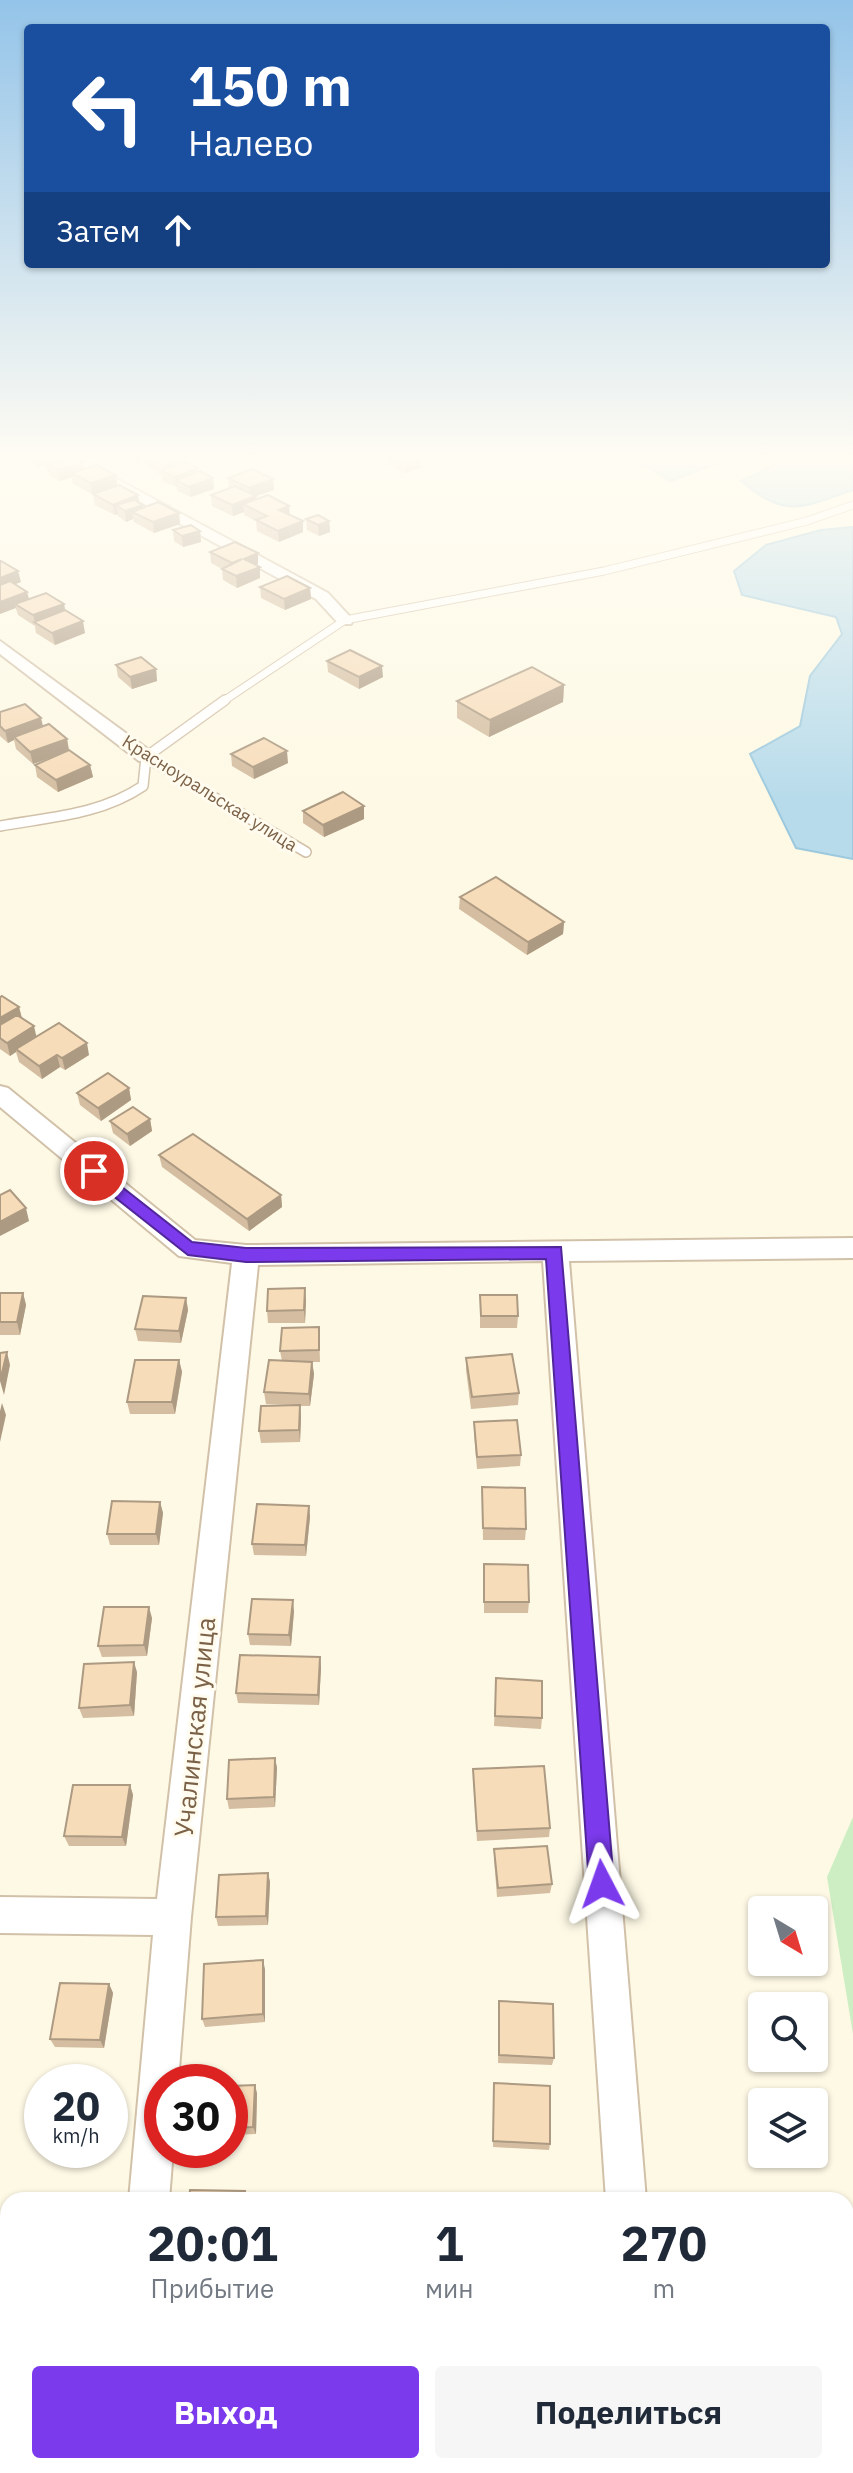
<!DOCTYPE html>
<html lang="ru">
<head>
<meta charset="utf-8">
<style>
  :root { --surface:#fff; --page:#f6f6f7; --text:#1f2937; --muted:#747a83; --accent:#7c3aed }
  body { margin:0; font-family:"IBM Plex Sans",sans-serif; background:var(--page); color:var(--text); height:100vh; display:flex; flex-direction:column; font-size:30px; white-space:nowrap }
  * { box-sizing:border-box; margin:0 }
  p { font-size:26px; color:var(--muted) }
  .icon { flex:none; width:44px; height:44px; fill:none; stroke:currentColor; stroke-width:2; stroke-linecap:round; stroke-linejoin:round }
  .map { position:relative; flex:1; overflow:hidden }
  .side { position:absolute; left:0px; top:2192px; width:854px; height:282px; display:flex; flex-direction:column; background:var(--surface); border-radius:24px 24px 0 0; box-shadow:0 2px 6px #0004 }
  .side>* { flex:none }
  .top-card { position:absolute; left:24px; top:24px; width:806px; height:244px; border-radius:8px; box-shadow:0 2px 6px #0004; background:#1a4fa0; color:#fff; overflow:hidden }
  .needle { width:52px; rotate:142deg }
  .controls { position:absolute; left:748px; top:1896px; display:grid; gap:16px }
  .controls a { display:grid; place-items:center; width:80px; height:80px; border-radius:8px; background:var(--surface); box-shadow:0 2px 6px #0004; font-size:40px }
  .speed { position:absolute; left:24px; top:2064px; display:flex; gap:16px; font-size:40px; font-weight:700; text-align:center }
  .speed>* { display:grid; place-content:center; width:104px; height:104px; border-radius:50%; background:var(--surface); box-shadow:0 2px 6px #0004; line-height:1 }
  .speed small { font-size:20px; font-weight:400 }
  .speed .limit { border:12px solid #d22; background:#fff; color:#111 }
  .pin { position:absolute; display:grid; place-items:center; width:68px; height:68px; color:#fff; margin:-34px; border:4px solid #fff; border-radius:50%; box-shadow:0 2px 8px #0007 }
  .me { position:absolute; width:88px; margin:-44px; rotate:356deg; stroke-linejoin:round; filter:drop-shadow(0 0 6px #0008) }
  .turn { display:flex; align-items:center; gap:28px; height:168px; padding:0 32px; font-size:36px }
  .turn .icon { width:104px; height:104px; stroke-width:2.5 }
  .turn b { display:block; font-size:56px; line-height:68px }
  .then { display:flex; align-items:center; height:76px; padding:0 32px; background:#0003; gap:16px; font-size:30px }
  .eta { display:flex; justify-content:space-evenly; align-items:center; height:136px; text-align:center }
  .eta b { font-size:48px; font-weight:700; line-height:56px }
  .primary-button { display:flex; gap:16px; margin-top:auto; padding:16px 32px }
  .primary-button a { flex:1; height:92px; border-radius:8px; background:var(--accent); color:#fff; font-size:32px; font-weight:700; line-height:92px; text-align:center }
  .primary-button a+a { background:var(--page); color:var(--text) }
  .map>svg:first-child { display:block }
  .green { fill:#cdeec2 }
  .water { fill:#b7dbeb; stroke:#9cc9de; stroke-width:2 }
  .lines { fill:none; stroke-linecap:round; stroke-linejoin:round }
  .lane-far1-casing { stroke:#d2c1a9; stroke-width:9 }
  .lane-casing { stroke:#d2c1a9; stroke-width:12 }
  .street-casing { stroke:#d2c1a9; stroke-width:4 }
  .lane-far1 { stroke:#fff; stroke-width:7 }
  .lane { stroke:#fff; stroke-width:9 }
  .street { fill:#fff; fill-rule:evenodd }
  .wall { fill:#d4bda0 }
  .shaded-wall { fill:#ad9a82 }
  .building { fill:#f7dcba; stroke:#ad9a82; stroke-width:2 }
  .route { fill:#7c3aed; stroke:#51269a; stroke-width:2 }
  .labels { text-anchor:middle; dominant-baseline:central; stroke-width:6; stroke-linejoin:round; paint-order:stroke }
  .far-street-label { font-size:18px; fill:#7b6147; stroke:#fffbee }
  .near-street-label { font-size:26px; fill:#7b6147; stroke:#fffbee }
</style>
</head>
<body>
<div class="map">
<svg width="853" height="2473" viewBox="0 0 853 2473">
  <rect width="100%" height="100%" fill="#fef9e5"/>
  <polygon class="green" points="853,1817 853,2034 827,1877"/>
  <g class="water">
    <polygon points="634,458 733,458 670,481"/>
    <path d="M782,458H853V490C800,508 787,519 741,481L784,460Z"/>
    <polygon points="853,527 853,859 796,848 750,754 800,726 810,676 842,634 836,617 742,595 734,571 766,545 821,530"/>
  </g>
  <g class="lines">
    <g class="lane-far1-casing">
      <polyline id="lane-far1" points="222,702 345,620 604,571 807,521 853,505"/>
    </g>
    <g class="lane-casing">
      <g id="lane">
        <polyline points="146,757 306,852"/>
        <path d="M0,826C50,817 100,815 143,786L146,757L225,700"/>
      </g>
    </g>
    <g class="street-casing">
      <g id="street">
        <polygon points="61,458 78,458 328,593 353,620 351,624 339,624 316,599"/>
        <polygon points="0,641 153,753 153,761 139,761 0,654"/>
        <polygon points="0,1086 8,1088 195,1240 246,1245 853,1238 853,1258 569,1261 646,2200 606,2200 543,1261 258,1265 191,1917 178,2082 162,2082 162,2150 173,2150 169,2200 129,2200 153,1935 0,1933 0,1897 157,1899 232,1263 179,1256 0,1107"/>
        <polygon points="0,2380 8,2381 8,2425 0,2424"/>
        <polygon points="103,2466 147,2466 146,2473 102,2473"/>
      </g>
    </g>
    <use href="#lane-far1" class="lane-far1"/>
    <use href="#lane" class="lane"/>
    <use href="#street" class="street"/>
  </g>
  <g class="wall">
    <polygon points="22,458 75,458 83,462 84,469 116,475 117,485 92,494 73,484 72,477 60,481 50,476 46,464 38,467"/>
    <polygon points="124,458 188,458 190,464 199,472 213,478 214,489 191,497 177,491 177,487 162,481 162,475 147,467 146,460 136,464"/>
    <polygon points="388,458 421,458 421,467 406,473 388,465"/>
    <polygon points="228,478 273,479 274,490 256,496 257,499 303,521 303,532 279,542 257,531 256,521 244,515 244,512 233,516 212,506 211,495 229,488"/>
    <polygon points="93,494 140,503 143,505 143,508 179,513 180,524 154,533 134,522 133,519 126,522 118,516 118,514 115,515 95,505"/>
    <polygon points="306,519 329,521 330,532 319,536 307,530"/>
    <polygon points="173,530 200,531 201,542 183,547 174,541"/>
    <polygon points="210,552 258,553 258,564 256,565 260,567 260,578 237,588 223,580 222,569 211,563"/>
    <polygon points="0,561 21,582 15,584 27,592 29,599 64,604 65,610 85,633 55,645 36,633 35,626 18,615"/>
    <polygon points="260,587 310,588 311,599 285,610 261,598"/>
    <polygon points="327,661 383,677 359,689 328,672"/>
    <polygon points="116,665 156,669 157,681 132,689 118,677"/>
    <polygon points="564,685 563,702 489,737 457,718 457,701"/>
    <polygon points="0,712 43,726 67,739 69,750 90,765 93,777 58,792 37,777 35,765 65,752 33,764 16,749 14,740 8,743 0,736"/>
    <polygon points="231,754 288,763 254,779 232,766"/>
    <polygon points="364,806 364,819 324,837 303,823 303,811"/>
    <polygon points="460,897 564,922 563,934 527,955 459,909"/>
    <polygon points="0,997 19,1007 22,1018 36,1037 89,1055 65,1070 60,1067 42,1079 19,1062 16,1052 10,1056 0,1049"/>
    <polygon points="129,1088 131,1100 101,1121 80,1105 77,1093"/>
    <polygon points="150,1119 152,1131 130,1146 113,1133 110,1121"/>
    <polygon points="159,1155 281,1195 282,1207 249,1231 162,1167"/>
    <polygon points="0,1293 23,1293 26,1305 20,1335 0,1335"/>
    <polygon points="480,1295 518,1316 517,1328 480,1328"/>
    <polygon points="186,1298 188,1310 181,1343 138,1341 135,1329"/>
    <polygon points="306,1300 305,1323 268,1323 267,1311"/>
    <polygon points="319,1327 320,1362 312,1362 314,1374 310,1406 300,1406 301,1417 300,1442 261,1443 259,1431 297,1405 266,1404 264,1392 282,1361 280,1351"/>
    <polygon points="466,1358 519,1393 518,1405 471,1409 466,1370"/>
    <polygon points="179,1360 182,1372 175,1414 130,1414 127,1402"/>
    <polygon points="474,1422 521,1455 520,1466 477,1469 474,1434"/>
    <polygon points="482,1487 526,1529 525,1540 483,1540"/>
    <polygon points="160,1502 163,1513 159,1545 110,1545 107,1534"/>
    <polygon points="309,1506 310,1517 306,1556 254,1555 252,1544"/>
    <polygon points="484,1564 529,1602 528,1613 484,1613"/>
    <polygon points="294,1611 291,1646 250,1645 248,1634"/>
    <polygon points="152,1618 147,1656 102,1657 98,1646"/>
    <polygon points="320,1657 321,1668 319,1705 238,1703 236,1693"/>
    <polygon points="137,1672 134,1716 83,1718 79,1708"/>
    <polygon points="496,1678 542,1718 541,1729 494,1726"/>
    <polygon points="275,1758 277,1768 275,1807 229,1809 227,1799"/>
    <polygon points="473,1769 550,1828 549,1837 477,1841 473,1779"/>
    <polygon points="130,1785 133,1795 126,1846 69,1846 64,1836"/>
    <polygon points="494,1849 552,1884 550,1893 497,1897 494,1859"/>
    <polygon points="268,1873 270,1882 268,1925 218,1926 216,1917"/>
    <polygon points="265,1969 265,2022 205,2027 202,2019"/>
    <polygon points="109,1984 113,1993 104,2048 55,2047 50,2039"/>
    <polygon points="499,2001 554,2058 552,2065 498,2063"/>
    <polygon points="494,2083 550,2144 549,2150 493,2147"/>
    <polygon points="230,2086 257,2093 256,2134 230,2135"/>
    <polygon points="0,2241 8,2242 8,2314 0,2313"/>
  </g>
  <g class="shaded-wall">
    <polygon points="36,458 69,458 48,465 49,472 48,472 46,464 38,467"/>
    <polygon points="136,458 145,458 146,460 136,464"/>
    <polygon points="189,458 190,469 165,472 165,466"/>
    <polygon points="419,458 421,458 421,467 406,473 406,462"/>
    <polygon points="83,462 85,472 71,473 72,477 60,481 58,470"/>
    <polygon points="198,468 199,479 176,480 177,487 176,487 174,477"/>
    <polygon points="116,475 117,485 92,494 91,483"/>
    <polygon points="213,478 214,489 191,497 189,487"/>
    <polygon points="273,479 274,490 256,496 257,507 243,504 244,512 233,516 232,505 250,499 249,488"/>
    <polygon points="138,495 140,506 143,505 144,516 132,512 133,519 126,522 125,511 116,505 118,514 115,515 113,505"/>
    <polygon points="289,506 290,516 279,510"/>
    <polygon points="179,513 180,524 154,533 153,522"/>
    <polygon points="303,521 303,532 279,542 278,531"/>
    <polygon points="329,521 330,532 319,536 318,525"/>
    <polygon points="200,531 201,542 183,547 182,536"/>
    <polygon points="258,553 258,564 245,570 244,559"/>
    <polygon points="260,567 260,578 237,588 236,576"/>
    <polygon points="18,571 21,582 0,590 0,578"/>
    <polygon points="310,588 311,599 285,610 284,599"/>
    <polygon points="27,592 30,603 15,604 16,608 0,614 0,602"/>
    <polygon points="64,604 66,615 35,622 33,615"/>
    <polygon points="83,621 85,633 55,645 52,633"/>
    <polygon points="382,666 383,677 359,689 359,677"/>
    <polygon points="156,669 157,681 132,689 130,677"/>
    <polygon points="564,685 563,702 489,737 490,720"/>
    <polygon points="41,718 44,730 14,737 14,740 8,743 5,731"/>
    <polygon points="67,739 69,751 33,764 30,752"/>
    <polygon points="287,751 288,763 254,779 253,767"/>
    <polygon points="90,765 93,777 58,792 56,780"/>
    <polygon points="364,806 364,819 324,837 323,825"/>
    <polygon points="564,922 563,934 527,955 528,942"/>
    <polygon points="19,1007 22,1019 0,1033 0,1018"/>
    <polygon points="34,1026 37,1039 16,1049 16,1052 10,1056 7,1043"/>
    <polygon points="87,1043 89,1055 65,1070 62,1058"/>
    <polygon points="57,1055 60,1067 42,1079 39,1066"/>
    <polygon points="129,1088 131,1100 101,1121 98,1108"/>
    <polygon points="150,1119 152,1131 130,1146 127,1134"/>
    <polygon points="281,1195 282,1207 249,1231 247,1219"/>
    <polygon points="26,1208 29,1221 0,1236 0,1222"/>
    <polygon points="305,1288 306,1300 305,1323 304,1310"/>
    <polygon points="23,1293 26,1305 20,1335 17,1322"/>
    <polygon points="186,1298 188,1310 181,1343 179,1331"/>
    <polygon points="7,1352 10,1365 4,1395 0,1381"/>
    <polygon points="179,1360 182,1372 175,1414 172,1402"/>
    <polygon points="312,1362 314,1374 310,1406 309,1394"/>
    <polygon points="2,1403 6,1415 0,1442 0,1411"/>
    <polygon points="300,1405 301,1417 300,1442 299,1430"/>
    <polygon points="160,1502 163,1513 159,1545 156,1534"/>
    <polygon points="309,1506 310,1517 306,1556 305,1545"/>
    <polygon points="293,1600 294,1611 291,1646 289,1635"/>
    <polygon points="149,1607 152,1618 147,1656 144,1645"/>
    <polygon points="320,1657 321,1668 319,1705 318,1695"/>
    <polygon points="134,1662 137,1672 134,1716 130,1705"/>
    <polygon points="275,1758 277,1768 275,1807 274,1797"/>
    <polygon points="130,1785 133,1795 126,1846 122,1837"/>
    <polygon points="268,1873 270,1882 268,1925 266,1916"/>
    <polygon points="263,1960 265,1969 265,2022 263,2014"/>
    <polygon points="109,1984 113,1993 104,2048 100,2040"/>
    <polygon points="255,2085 257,2093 256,2134 253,2127"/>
  </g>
  <g class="building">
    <polygon points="46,458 57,458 46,461"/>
    <polygon points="70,458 75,458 83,462 58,470 48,465"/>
    <polygon points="147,458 189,458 165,466"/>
    <polygon points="396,458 419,458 406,462"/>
    <polygon points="185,462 198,468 174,477 161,470"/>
    <polygon points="96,465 116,475 91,483 71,473"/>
    <polygon points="252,469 273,479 249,488 228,478"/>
    <polygon points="200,471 213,478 189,487 176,480"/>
    <polygon points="119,485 138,495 113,505 93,494"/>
    <polygon points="235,486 256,496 232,505 211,495"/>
    <polygon points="268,495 289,506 279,510 303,521 278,531 256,520 267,516 243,504"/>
    <polygon points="134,500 143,505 125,511 116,505"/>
    <polygon points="158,502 179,513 153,522 132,512"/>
    <polygon points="318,515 329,521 318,525 306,519"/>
    <polygon points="191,525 200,531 182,536 173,530"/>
    <polygon points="235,542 258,553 244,559 260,567 236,576 222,569 242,559 232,563 210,552"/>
    <polygon points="0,561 1,561 18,571 0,578"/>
    <polygon points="287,576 310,588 284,599 260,587"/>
    <polygon points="10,581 27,592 0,602 0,585"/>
    <polygon points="46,593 64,604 33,615 15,604"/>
    <polygon points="65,610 83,621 52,633 34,622"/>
    <polygon points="350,650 382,666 359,677 327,661"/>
    <polygon points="141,657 156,669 130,677 116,665"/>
    <polygon points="532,667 564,685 490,720 457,701"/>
    <polygon points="25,704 41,718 5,731 0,726 0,712"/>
    <polygon points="49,724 67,739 30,752 14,737"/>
    <polygon points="264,738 287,751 253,767 231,754"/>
    <polygon points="69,750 90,765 56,780 35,765"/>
    <polygon points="343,792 364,806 323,825 303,811"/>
    <polygon points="496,877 564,922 528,942 460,897"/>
    <polygon points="2,996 19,1007 0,1018 0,997"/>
    <polygon points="17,1015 34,1026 7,1043 0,1038 0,1025"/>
    <polygon points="59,1023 87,1043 62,1058 57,1055 39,1066 16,1049"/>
    <polygon points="108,1073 129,1088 98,1108 77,1093"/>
    <polygon points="133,1107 150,1119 127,1134 110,1121"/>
    <polygon points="193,1134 281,1195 247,1219 159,1155"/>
    <polygon points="10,1190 26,1208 0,1222 0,1195"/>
    <polygon points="305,1288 304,1310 267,1311 268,1289"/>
    <polygon points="0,1293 23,1293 17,1322 0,1322"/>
    <polygon points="480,1295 517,1295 518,1316 481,1316"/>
    <polygon points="143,1296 186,1298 179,1331 135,1329"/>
    <polygon points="319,1327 319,1350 280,1351 282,1328"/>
    <polygon points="7,1352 0,1381 0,1353"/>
    <polygon points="512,1354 519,1393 472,1397 466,1358"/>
    <polygon points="135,1360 179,1360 172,1402 127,1402"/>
    <polygon points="269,1360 312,1362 309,1394 264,1392"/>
    <polygon points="300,1405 299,1430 259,1431 261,1406"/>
    <polygon points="517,1420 521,1455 477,1457 474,1422"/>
    <polygon points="482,1487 525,1488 526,1529 483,1528"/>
    <polygon points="112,1501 160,1502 156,1534 107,1534"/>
    <polygon points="257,1504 309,1506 305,1545 252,1544"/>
    <polygon points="484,1564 528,1565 529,1602 484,1602"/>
    <polygon points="252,1599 293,1600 289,1635 248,1634"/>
    <polygon points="104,1607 149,1607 144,1645 98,1646"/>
    <polygon points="240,1655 320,1657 318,1695 236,1693"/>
    <polygon points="134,1662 130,1705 79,1708 84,1664"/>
    <polygon points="496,1678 542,1681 542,1718 495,1716"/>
    <polygon points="275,1758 274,1797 227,1799 229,1760"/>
    <polygon points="544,1766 550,1828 477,1831 473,1769"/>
    <polygon points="73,1785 130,1785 122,1837 64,1836"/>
    <polygon points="547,1846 552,1884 498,1888 494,1849"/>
    <polygon points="268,1873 266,1916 216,1917 219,1875"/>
    <polygon points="263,1960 263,2014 202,2019 204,1964"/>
    <polygon points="60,1983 109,1984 100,2040 50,2039"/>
    <polygon points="499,2001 553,2004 554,2058 499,2055"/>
    <polygon points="494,2083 550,2086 550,2144 493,2141"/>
    <polygon points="255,2085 253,2127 230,2128 230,2086"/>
    <polygon points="190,2190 245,2191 244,2200 189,2200"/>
    <polygon points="0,2241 8,2242 8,2310 0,2309"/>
  </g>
  <linearGradient id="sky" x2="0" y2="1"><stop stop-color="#94c4e9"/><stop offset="0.57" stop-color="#fffcf3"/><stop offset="1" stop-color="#fffcf3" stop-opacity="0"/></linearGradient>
  <rect width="853" height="804" fill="url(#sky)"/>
  <polygon class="route" points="94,1165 192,1242 246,1248 561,1247 614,1884 611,1893 602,1896 593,1893 589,1884 546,1259 246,1262 188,1255 88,1176 85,1171"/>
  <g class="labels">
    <g class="far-street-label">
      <text transform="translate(210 793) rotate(32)">Красноуральская улица</text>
    </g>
    <g class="near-street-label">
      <text transform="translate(194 1727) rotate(-84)">Учалинская улица</text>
    </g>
  </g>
</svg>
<div class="controls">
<a><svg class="needle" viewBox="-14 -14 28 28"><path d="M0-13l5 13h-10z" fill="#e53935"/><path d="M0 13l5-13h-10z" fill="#747a83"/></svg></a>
<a><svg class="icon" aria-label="search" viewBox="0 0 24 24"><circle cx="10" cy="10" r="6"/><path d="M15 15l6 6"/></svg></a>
<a><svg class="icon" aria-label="layers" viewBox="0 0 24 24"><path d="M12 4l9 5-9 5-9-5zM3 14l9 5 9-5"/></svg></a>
</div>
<div class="speed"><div>20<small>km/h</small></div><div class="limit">30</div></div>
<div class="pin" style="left:94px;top:1171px;background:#d93025"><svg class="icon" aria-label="arrive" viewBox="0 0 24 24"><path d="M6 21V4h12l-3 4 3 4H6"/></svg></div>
<svg class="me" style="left:602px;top:1884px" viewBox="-20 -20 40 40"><path d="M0-17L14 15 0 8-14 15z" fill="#7c3aed" stroke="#fff" stroke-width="4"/></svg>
<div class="top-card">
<div class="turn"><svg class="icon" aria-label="left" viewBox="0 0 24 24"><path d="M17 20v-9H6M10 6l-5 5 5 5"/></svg><div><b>150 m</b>Налево</div></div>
<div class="then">Затем<svg class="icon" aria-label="ahead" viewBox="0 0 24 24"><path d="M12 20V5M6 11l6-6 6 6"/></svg></div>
</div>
<section class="side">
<div class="eta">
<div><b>20:01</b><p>Прибытие</p></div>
<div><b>1</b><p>мин</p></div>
<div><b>270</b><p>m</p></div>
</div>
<div class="primary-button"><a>Выход</a><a>Поделиться</a></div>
</section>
</div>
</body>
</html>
